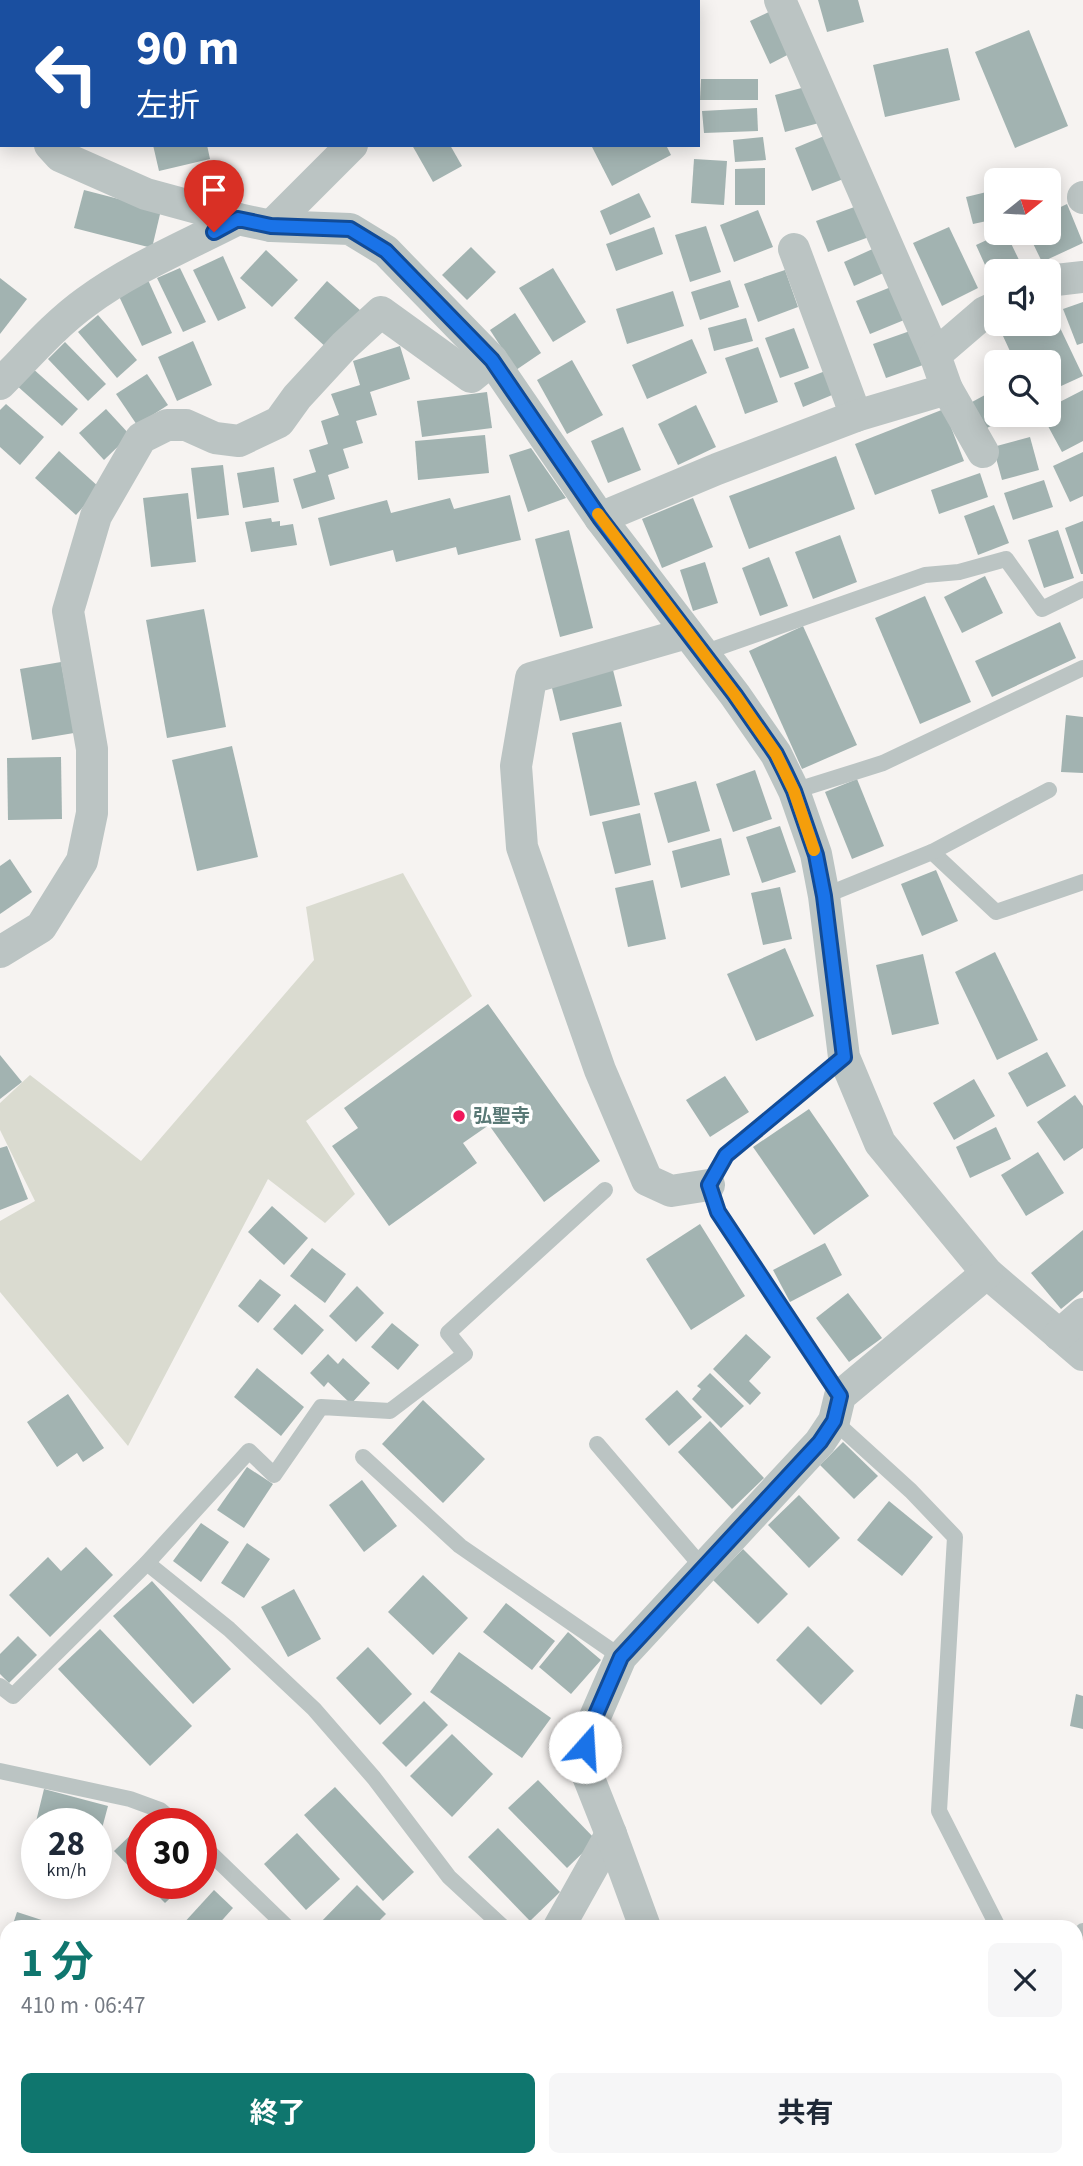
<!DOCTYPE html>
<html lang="ja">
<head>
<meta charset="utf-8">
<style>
  :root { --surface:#fff; --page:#f6f6f7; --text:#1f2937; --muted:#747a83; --accent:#0f766e }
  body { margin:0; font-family:"Source Sans 3","Noto Sans JP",sans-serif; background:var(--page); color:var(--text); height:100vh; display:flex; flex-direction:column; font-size:26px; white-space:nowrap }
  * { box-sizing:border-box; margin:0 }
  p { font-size:23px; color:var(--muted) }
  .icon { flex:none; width:38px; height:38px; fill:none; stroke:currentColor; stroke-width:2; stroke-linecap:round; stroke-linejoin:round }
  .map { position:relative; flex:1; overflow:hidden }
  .drawer { position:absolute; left:0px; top:1920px; width:1083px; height:247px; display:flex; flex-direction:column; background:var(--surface); border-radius:21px 21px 0 0; box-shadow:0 4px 18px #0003 }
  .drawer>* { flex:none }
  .top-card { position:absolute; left:0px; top:0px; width:700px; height:147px; box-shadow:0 4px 18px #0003; background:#1a4fa0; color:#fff; overflow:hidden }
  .needle { width:46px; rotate:72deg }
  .fabs { position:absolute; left:984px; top:168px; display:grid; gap:14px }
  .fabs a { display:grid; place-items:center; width:77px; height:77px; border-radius:10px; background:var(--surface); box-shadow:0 4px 18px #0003; font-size:35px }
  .speed { position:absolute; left:21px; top:1808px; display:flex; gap:14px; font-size:35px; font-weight:700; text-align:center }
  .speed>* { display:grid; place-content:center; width:91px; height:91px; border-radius:50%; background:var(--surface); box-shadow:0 4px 18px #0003; line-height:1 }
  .speed small { font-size:18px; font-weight:400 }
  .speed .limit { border:10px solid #d22; background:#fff; color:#111 }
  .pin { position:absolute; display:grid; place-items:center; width:60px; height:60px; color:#fff; margin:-72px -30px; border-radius:50% 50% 50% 0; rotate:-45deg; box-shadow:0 0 7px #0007 }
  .pin .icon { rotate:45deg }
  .me { position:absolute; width:77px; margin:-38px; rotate:19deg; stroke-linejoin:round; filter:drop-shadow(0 0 5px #0008) }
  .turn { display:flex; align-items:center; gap:24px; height:147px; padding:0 21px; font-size:32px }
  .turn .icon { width:91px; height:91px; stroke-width:2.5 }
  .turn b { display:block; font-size:49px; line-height:60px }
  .round { display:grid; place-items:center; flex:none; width:74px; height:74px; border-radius:10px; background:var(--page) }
  .head { display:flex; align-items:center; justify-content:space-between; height:119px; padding:0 21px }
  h1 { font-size:42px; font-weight:700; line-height:52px; color:var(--accent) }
  .button { display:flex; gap:14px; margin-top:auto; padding:14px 21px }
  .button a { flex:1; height:80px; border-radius:10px; background:var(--accent); color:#fff; font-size:28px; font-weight:700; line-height:80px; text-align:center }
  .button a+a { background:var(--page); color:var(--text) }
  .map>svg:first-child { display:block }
  .green { fill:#dadbd0 }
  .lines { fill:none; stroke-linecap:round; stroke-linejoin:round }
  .stream { stroke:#b3c8c2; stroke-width:10 }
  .building { fill:#a2b3b1 }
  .lane { stroke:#bbc4c3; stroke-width:16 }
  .street { stroke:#bbc4c3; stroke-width:32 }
  .secondary { stroke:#ced8d6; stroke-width:38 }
  .route-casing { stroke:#114b97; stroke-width:18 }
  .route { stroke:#1a73e8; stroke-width:12 }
  .slow { stroke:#f59e0b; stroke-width:12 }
  .poi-dot { fill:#f0175b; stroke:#fff; stroke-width:2.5 }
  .labels { text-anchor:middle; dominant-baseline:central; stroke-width:7; stroke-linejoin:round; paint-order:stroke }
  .poi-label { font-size:19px; font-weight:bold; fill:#5a7976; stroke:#fff; text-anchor:start }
</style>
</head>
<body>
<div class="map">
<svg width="1083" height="2166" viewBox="0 0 1083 2166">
  <rect width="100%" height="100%" fill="#f6f3f1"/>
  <polygon class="green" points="403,873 472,996 306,1121 355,1194 325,1223 268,1179 128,1446 0,1292 0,1221 35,1201 0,1130 0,1103 30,1075 141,1161 314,960 306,907"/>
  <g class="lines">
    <polyline class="stream" points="207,2 213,0"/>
  </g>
  <g class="building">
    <polygon points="818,0 858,0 864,22 827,32"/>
    <polygon points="775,9 795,51 770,64 750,21"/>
    <polygon points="1029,30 1068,126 1015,148 975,52"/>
    <polygon points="948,48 960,100 885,117 873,65"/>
    <polygon points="701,79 758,79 758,100 700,100"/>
    <polygon points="809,86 819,123 785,132 775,95"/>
    <polygon points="757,108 758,131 704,133 702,111"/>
    <polygon points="829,134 846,178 812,191 795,148"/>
    <polygon points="763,137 766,160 735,162 733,140"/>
    <polygon points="153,145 207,145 210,159 159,171"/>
    <polygon points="412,145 450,145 462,166 433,182"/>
    <polygon points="591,145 666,145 671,155 612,186"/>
    <polygon points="694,159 727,161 724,205 691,203"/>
    <polygon points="765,168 765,205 735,205 735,169"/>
    <polygon points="84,190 161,210 152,248 74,228"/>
    <polygon points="995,190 996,219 973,224 966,197"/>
    <polygon points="639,193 651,217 610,235 600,211"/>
    <polygon points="1067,204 1083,243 1042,262 1028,233 1048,233 1048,213"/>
    <polygon points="857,206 869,237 828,252 816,221"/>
    <polygon points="758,210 773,247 734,262 720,225"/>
    <polygon points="706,226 721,272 690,282 675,235"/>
    <polygon points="654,227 663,254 616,271 606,244"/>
    <polygon points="949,227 978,288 942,306 913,243"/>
    <polygon points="1002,233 1006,233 1020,262 996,271 990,276 976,245"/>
    <polygon points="471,247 496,272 467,300 442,275"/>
    <polygon points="877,247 888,271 854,286 844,262"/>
    <polygon points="266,250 298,280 272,307 240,278"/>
    <polygon points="223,256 246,308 218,321 193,270"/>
    <polygon points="180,268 206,322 183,332 157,278"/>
    <polygon points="553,268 586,322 553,342 519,288"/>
    <polygon points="785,270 798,307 758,322 744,284"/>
    <polygon points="0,278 27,299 0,334"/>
    <polygon points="148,280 172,333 142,346 118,294"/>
    <polygon points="730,280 739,307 700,320 691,292"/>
    <polygon points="327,281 361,311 328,349 294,318"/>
    <polygon points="896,285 909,318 870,334 856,301"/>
    <polygon points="673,291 684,326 627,344 616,309"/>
    <polygon points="1083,302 1083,343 1077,345 1063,309"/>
    <polygon points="515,313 541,353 516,370 490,330"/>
    <polygon points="1053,313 1083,376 1048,392 1048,362 1015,362 1003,336 1030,324 1048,324 1048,315"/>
    <polygon points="98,315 137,360 117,378 78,332"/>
    <polygon points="746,318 753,341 714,351 708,328"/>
    <polygon points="794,328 809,368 780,378 765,338"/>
    <polygon points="910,331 923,365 886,378 873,344"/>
    <polygon points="692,339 707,373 647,399 632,365"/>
    <polygon points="193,341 212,385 177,401 158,357"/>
    <polygon points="65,342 106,384 88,401 48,359"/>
    <polygon points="400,346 410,379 370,392 377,415 356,421 363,443 343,449 349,468 328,475 335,499 302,509 293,479 316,472 309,450 328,444 321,421 339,415 331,394 360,385 353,361"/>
    <polygon points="758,347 778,402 745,414 725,358"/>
    <polygon points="572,360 603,415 567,434 537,380"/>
    <polygon points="31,367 78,409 62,426 15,384"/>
    <polygon points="828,370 837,393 803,407 794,383"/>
    <polygon points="147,374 168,405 137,425 116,394"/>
    <polygon points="996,389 996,415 1012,415 987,428 972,402"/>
    <polygon points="1083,390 1083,441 1062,452 1042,415 1048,415 1048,408"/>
    <polygon points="487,392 492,428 422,437 417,401"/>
    <polygon points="6,404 44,437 20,465 0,447 0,410"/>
    <polygon points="696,405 716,447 678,465 658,424"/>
    <polygon points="106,409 130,435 104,460 79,433"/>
    <polygon points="944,409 964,461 875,495 855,444"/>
    <polygon points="623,427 641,470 608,483 591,441"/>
    <polygon points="485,435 489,473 418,480 415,441"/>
    <polygon points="1030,437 1039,470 1002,480 993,447"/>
    <polygon points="531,448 566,498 528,512 509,455"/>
    <polygon points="59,451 100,488 76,515 35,478"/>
    <polygon points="1083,452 1083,496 1070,502 1053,466"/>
    <polygon points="836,456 855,509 749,549 729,496"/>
    <polygon points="223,465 229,515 197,519 191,468"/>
    <polygon points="274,467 279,502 243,508 237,473"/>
    <polygon points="980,473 988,497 939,514 931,490"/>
    <polygon points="1044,480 1053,507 1013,520 1004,493"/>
    <polygon points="188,493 196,562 151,567 143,498"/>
    <polygon points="510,495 521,540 458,555 456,547 396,562 393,550 330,566 318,518 387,500 391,513 450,498 454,509"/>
    <polygon points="693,498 713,547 662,568 642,519"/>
    <polygon points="994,505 1009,543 978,555 964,516"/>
    <polygon points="271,518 272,522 280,521 280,526 293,524 297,545 251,552 245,522"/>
    <polygon points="1083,521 1083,574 1081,574 1065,528"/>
    <polygon points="569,530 593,628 560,637 535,539"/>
    <polygon points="1058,530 1074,578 1044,588 1028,540"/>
    <polygon points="840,535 857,582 813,599 795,552"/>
    <polygon points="769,557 788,606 760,616 742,568"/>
    <polygon points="705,562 718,603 693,611 680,570"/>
    <polygon points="985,576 1003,613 962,633 944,597"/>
    <polygon points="925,596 971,702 920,724 875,618"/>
    <polygon points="204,609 226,727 167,738 146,620"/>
    <polygon points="1060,622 1076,658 992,697 975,661"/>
    <polygon points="803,626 857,745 802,769 749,651"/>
    <polygon points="61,662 74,733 32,740 20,669"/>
    <polygon points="613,670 622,706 560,721 551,684"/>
    <polygon points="1066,715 1083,717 1083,773 1061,772"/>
    <polygon points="621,722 640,805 590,816 572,733"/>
    <polygon points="232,746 258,857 197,871 172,760"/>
    <polygon points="61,757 62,819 8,820 7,758"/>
    <polygon points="755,770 772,819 733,832 716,784"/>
    <polygon points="857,779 884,846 852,859 825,792"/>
    <polygon points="696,781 710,831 668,843 654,793"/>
    <polygon points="640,813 651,865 615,874 602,822"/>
    <polygon points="780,826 796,872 762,883 746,837"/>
    <polygon points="721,838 730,875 681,888 672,851"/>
    <polygon points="10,859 32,892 0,914 0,866"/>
    <polygon points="936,870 958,921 922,936 901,884"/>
    <polygon points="653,880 666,939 628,947 615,888"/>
    <polygon points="780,887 792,939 763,945 751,893"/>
    <polygon points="785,948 814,1016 756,1041 727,974"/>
    <polygon points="995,952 1038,1040 997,1060 955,972"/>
    <polygon points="923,954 939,1024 892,1035 876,965"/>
    <polygon points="488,1004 600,1161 544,1202 489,1125 463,1143 477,1163 389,1226 332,1146 358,1128 344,1108"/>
    <polygon points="1047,1052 1066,1086 1027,1107 1008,1073"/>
    <polygon points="0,1055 22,1082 0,1099"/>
    <polygon points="725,1076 749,1112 710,1137 686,1100"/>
    <polygon points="974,1079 995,1116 954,1140 933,1103"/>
    <polygon points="1075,1095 1083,1106 1083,1148 1064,1161 1037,1122"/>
    <polygon points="809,1109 869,1196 814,1235 753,1147"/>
    <polygon points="996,1127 1011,1159 970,1178 956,1147"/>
    <polygon points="7,1146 28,1199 0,1210 0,1148"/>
    <polygon points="1038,1152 1064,1193 1026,1216 1001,1175"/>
    <polygon points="272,1206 308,1238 284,1265 248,1232"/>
    <polygon points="700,1224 745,1296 691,1330 646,1259"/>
    <polygon points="1083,1230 1083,1291 1061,1309 1031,1273"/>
    <polygon points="825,1243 842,1275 790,1302 773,1270"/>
    <polygon points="312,1248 346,1274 325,1303 290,1276"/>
    <polygon points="260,1279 281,1295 258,1323 238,1306"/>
    <polygon points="357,1286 384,1313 356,1342 329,1316"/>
    <polygon points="848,1293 882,1338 849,1362 816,1318"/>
    <polygon points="295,1304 324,1330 302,1355 273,1329"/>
    <polygon points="392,1323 419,1345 398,1370 371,1347"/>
    <polygon points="746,1334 771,1357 749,1381 761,1393 750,1405 713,1369"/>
    <polygon points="328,1354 338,1364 343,1358 370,1383 351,1404 328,1382 324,1387 310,1373"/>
    <polygon points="257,1368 304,1407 281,1436 234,1397"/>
    <polygon points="710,1373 744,1406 721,1428 692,1399 701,1389 697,1386"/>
    <polygon points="677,1390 702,1417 669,1446 645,1419"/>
    <polygon points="68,1394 104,1448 83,1462 77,1453 57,1467 27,1422"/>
    <polygon points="423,1400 485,1459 443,1503 382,1444"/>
    <polygon points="710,1421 764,1478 732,1509 678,1452"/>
    <polygon points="843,1442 878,1476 854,1499 820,1465"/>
    <polygon points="247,1467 273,1484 244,1528 217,1510"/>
    <polygon points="362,1480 397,1526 364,1552 329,1505"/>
    <polygon points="799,1495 840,1538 809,1568 768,1525"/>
    <polygon points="889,1501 933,1537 902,1576 857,1540"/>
    <polygon points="201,1523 229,1542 201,1582 173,1561"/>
    <polygon points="247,1543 270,1559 244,1598 221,1583"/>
    <polygon points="86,1547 113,1575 50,1637 9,1595 48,1557 61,1571"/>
    <polygon points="743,1549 788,1594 758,1624 713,1580"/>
    <polygon points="423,1575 468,1618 433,1655 388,1612"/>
    <polygon points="152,1581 231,1669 193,1704 113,1616"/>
    <polygon points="294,1589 321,1639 288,1657 261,1607"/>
    <polygon points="506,1603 555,1641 532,1670 483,1632"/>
    <polygon points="808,1626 854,1671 821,1705 776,1660"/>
    <polygon points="100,1629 192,1726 150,1766 58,1669"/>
    <polygon points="568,1632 601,1660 571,1694 539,1667"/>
    <polygon points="18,1636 37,1655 9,1683 0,1674 0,1654"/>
    <polygon points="368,1647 412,1694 380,1725 336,1678"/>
    <polygon points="459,1652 551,1718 522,1758 430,1692"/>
    <polygon points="1076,1694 1083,1696 1083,1729 1070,1726"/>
    <polygon points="424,1701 448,1725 406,1767 382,1743"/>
    <polygon points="452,1734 493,1774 452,1817 410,1776"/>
    <polygon points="538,1780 596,1840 567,1868 508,1808"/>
    <polygon points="335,1787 414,1872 383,1901 304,1815"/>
    <polygon points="44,1789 108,1806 97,1847 96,1824 37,1824 37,1839 32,1838"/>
    <polygon points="142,1824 142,1880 114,1851"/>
    <polygon points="498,1828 560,1892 530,1921 468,1857"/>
    <polygon points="297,1833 340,1879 306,1910 264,1864"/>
    <polygon points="145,1883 186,1883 165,1903"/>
    <polygon points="357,1885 386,1914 373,1927 316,1927"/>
    <polygon points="214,1890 233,1908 216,1927 184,1927 182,1925"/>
    <polygon points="17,1912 54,1924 53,1927 12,1927"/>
    <polygon points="1076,1948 1083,1949 1083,1988 1076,1986"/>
    <polygon points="1076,1995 1083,1997 1083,2025 1076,2023"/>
    <polygon points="1076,2026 1083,2028 1083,2086 1076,2084"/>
    <polygon points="7,2032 7,2093 4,2096 0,2093 0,2040"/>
    <polygon points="0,2116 7,2122 7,2155 3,2160 0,2158"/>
    <polygon points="33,2160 52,2160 58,2166 26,2166"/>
    <polygon points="75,2160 105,2160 100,2166 82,2166"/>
    <polygon points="296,2160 358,2160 355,2166 300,2166 294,2163"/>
    <polygon points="552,2160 591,2160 577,2166 555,2166"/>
    <polygon points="815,2160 889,2160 892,2166 818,2166"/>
    <polygon points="962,2160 1026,2160 1031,2166 966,2166"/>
  </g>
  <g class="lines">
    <g class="lane">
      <polyline points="703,653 925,575 959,572 1006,559 1042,609 1083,589"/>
      <polyline points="794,791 883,763 1083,668"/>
      <polyline points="932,852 996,912 1083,882"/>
      <polyline points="824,896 932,852 1049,790"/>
      <polyline points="840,1396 718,1212 709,1185 726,1155 844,1057"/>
      <polyline points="834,1421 911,1491 955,1537 939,1811 998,1927"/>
      <polyline points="597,1444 704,1569"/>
      <polyline points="363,1457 460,1546 621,1657"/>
      <polyline points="147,1563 229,1629 314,1709 374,1778 449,1877 503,1927"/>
      <polyline points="0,1686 13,1696 147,1563 249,1451 274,1475 321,1407 390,1411 465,1354 448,1333 605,1190"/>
      <polyline points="0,1771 130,1799 160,1810 177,1824"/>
      <polyline points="201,1844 287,1927"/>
      <polyline points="1076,1939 1083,1931"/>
      <polyline points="1076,2105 1083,2110"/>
    </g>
    <g class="street">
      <polyline points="780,0 935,355"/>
      <polyline points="128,2 134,0"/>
      <polyline points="496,2 498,0"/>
      <polyline points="0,40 2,40"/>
      <polyline points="0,90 2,92"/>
      <polyline points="50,145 60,156 146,194 238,219 271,226 350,229 386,251 492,360 600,518 735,695 776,754 794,791 816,854 824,896 844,1057 880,1143 987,1273 1083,1355"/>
      <polyline points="1083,197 1083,198"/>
      <polyline points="271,226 352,145"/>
      <polyline points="794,249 856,416"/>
      <polyline points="1048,284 1056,280 1083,277"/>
      <path d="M0,384C28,356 54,325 86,302C132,268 188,245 238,219"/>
      <polyline points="947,389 983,452"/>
      <polyline points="600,518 717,469 856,416 947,389 935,355 985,312 996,307"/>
      <polyline points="687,633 531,678 516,766 522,847 600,1070 647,1180 671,1191 709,1185"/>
      <polyline points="0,952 41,927 82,861 92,813 92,749 68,611 96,516 141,438 167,425 186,425 215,438 239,441 279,422 297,397 344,346 381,312 471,377 492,360"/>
      <polyline points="1059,1335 1083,1314"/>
      <polyline points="559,1927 611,1834"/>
      <polyline points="645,1927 611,1834 582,1761 588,1733 621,1657 820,1442 834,1421 840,1396 987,1273"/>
      <polyline points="772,2160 773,2166"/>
    </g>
    <g class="secondary">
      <polyline points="0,1984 7,1988"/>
      <polyline points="219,2160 227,2166"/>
    </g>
  </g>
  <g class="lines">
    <g class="route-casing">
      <polyline id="route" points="214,232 238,219 271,226 350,229 386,251 492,360 600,518 735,695 776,754 785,772 794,791 816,855 824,896 844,1057 726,1155 709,1185 718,1212 840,1396 834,1421 820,1442 621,1657 588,1733 585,1747"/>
    </g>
    <use href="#route" class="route"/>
    <polyline class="slow" points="598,514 735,695 776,754 794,791 814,850"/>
  </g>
  <circle class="poi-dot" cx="459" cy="1116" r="7"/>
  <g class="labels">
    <g class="poi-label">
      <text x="473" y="1116">弘聖寺</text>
    </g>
  </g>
</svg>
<div class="fabs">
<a><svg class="needle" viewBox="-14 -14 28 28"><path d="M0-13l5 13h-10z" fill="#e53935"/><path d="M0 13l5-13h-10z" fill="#747a83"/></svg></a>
<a><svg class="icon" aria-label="sound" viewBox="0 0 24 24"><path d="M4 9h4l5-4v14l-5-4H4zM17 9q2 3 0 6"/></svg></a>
<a><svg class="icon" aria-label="search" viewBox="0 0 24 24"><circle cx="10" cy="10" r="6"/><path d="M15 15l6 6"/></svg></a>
</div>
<div class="speed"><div>28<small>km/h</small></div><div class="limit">30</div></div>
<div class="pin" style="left:214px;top:232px;background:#d93025"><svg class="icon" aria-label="arrive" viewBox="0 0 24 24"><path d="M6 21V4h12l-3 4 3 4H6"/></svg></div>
<svg class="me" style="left:585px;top:1747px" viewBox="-20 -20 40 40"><circle r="19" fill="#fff"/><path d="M0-13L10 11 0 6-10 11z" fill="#1a73e8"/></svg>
<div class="top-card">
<div class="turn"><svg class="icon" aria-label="left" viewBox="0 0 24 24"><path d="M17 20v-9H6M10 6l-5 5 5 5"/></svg><div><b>90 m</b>左折</div></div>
</div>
<section class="drawer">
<div class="head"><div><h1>1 分</h1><p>410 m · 06:47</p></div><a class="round"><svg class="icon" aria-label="close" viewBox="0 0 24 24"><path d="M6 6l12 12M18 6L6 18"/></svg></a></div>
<div class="button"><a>終了</a><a>共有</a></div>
</section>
</div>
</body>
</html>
